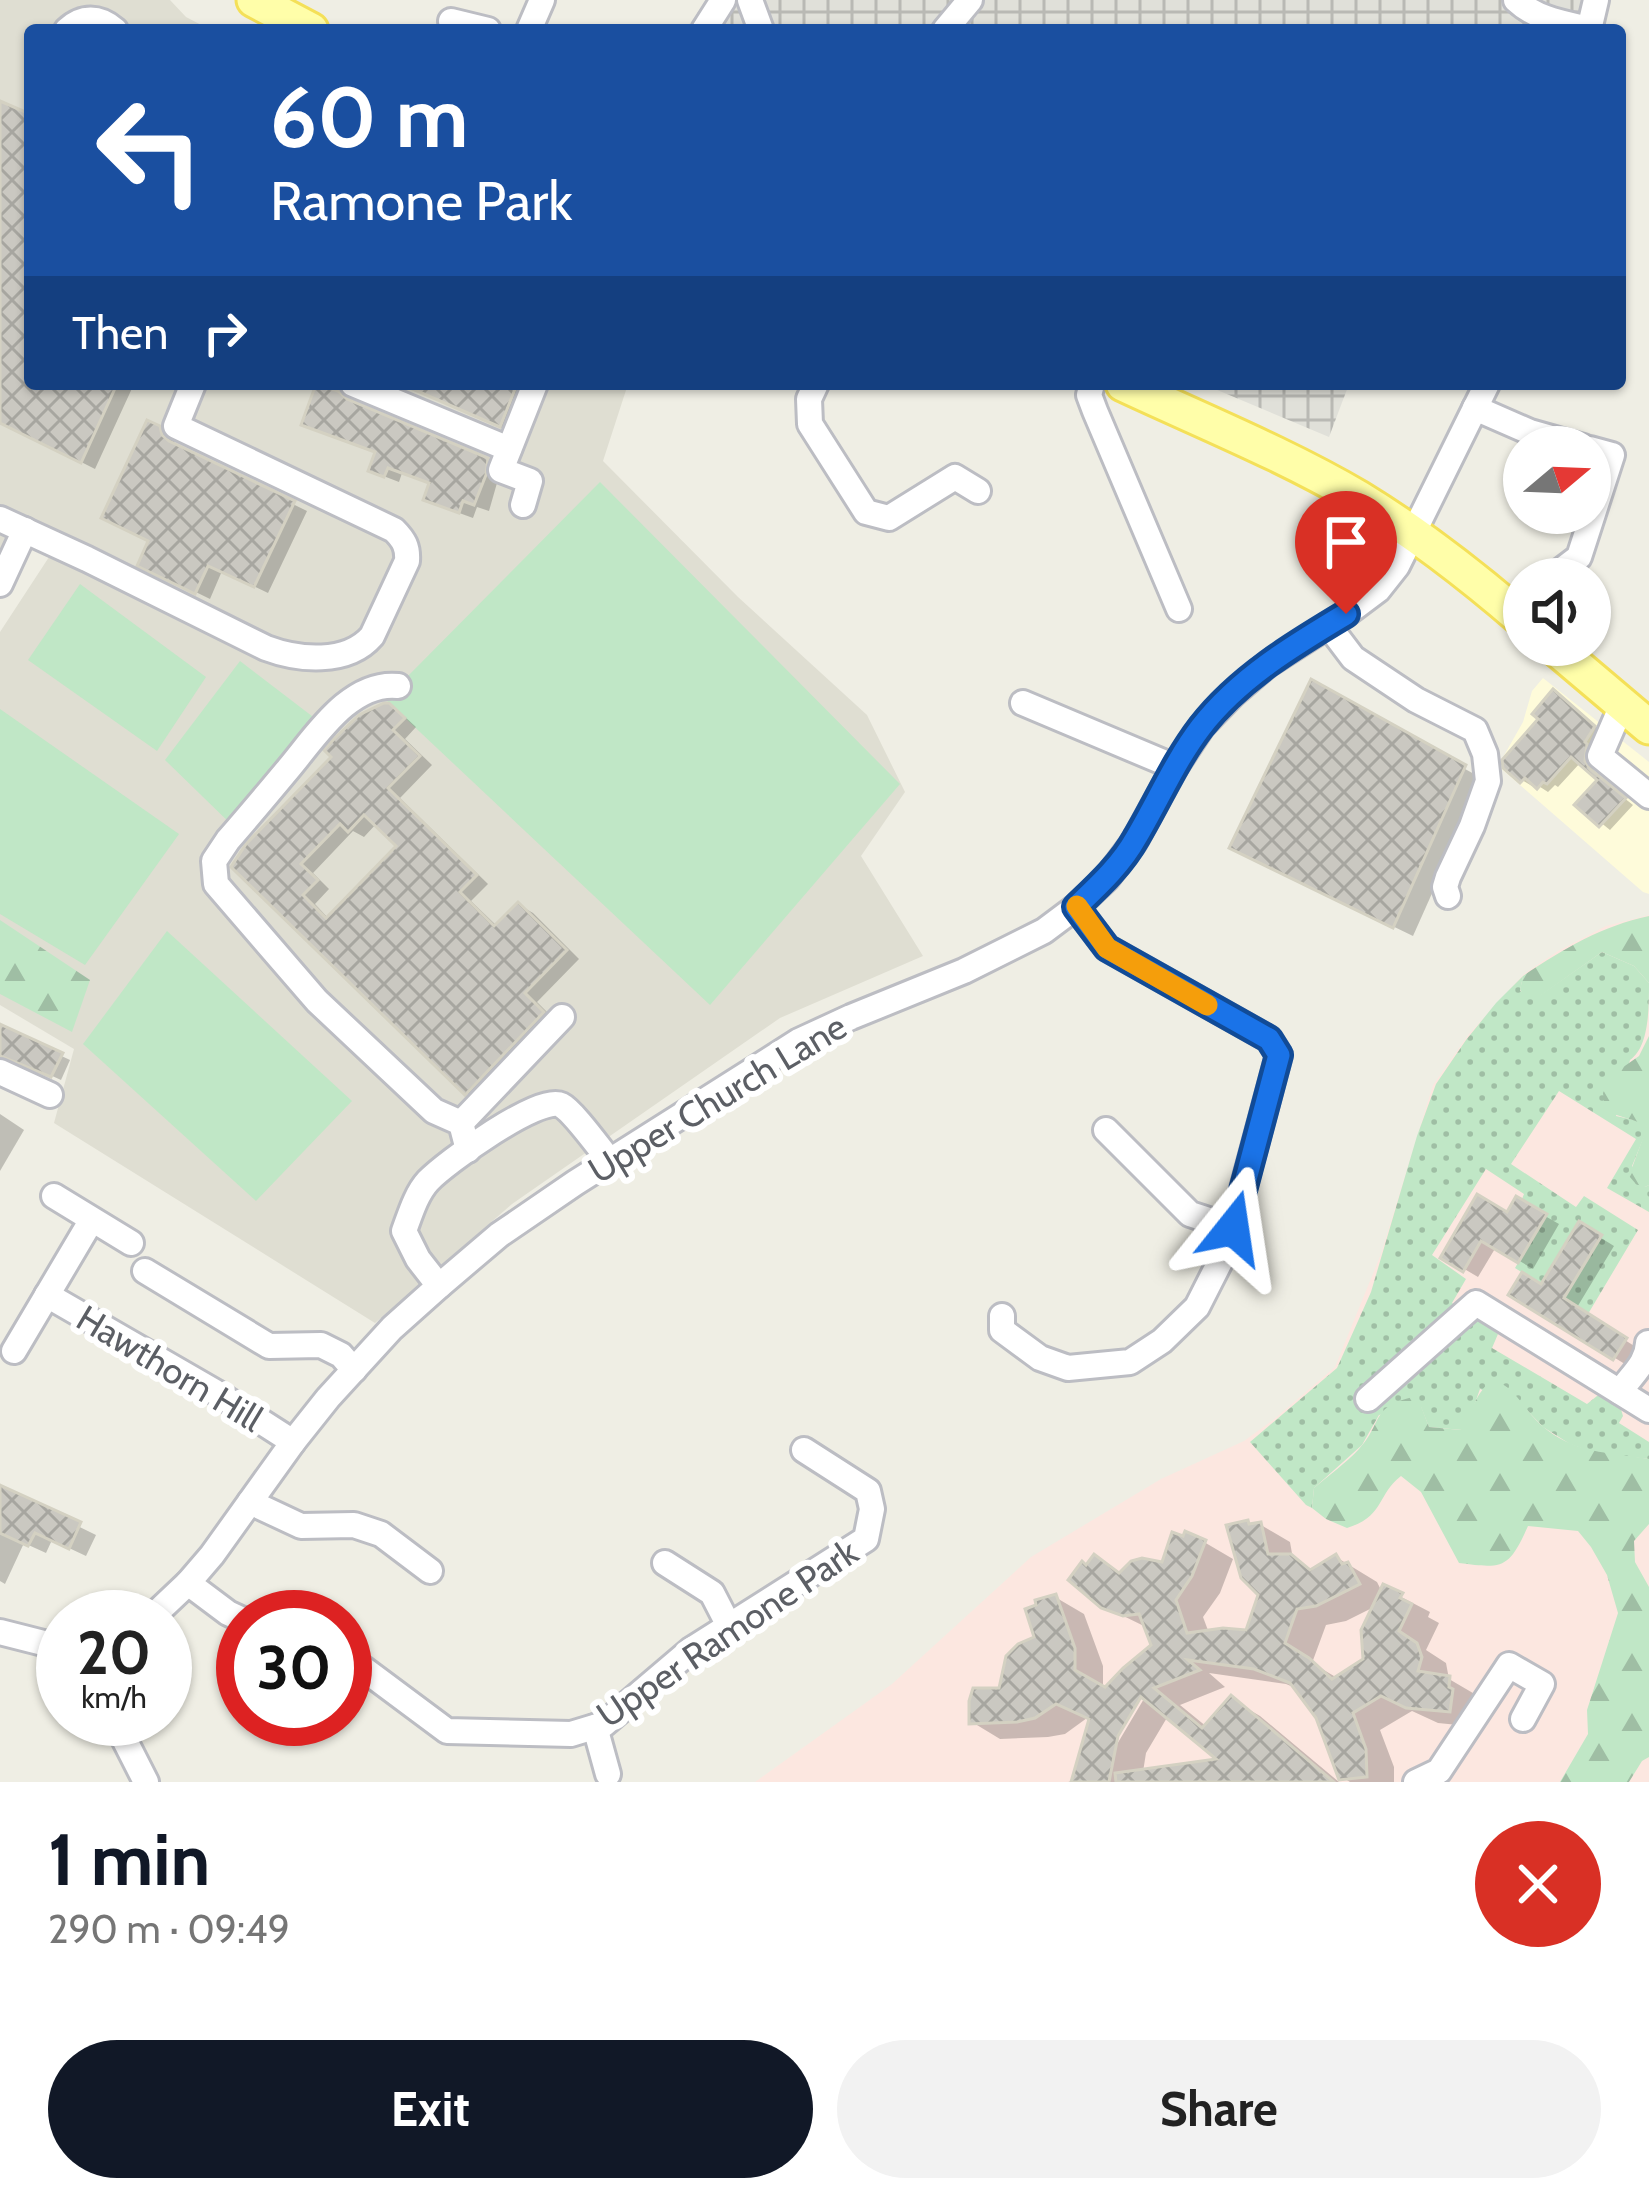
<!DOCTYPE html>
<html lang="en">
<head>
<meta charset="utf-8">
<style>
  :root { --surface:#fff; --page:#f2f2f2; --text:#222; --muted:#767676; --accent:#111827 }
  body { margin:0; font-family:Cabin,sans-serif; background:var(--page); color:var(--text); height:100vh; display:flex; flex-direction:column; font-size:45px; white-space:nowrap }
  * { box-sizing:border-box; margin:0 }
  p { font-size:39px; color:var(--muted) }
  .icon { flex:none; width:66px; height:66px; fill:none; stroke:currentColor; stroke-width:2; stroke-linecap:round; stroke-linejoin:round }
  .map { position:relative; height:1782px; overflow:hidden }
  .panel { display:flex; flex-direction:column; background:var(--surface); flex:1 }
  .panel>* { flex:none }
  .banner { position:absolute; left:24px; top:24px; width:1602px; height:366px; border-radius:12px; box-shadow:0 3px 9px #0004; background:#1a4fa0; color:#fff; overflow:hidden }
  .needle { width:78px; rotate:71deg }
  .tools { position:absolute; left:1503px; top:426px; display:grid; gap:24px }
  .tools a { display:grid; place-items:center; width:108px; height:108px; border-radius:50%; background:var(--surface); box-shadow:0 3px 9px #0004; font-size:60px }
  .speed { position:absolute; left:36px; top:1590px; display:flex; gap:24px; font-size:60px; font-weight:700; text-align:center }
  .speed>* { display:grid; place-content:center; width:156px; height:156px; border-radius:50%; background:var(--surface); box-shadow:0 3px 9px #0004; line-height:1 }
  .speed small { font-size:30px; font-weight:400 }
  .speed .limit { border:18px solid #d22; background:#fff; color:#111 }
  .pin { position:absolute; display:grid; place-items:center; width:102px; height:102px; color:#fff; margin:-123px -51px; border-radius:50% 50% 50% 0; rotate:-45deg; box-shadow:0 0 12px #0007 }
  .pin .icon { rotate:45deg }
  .me { position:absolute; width:132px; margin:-66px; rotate:15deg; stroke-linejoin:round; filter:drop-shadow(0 0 9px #0008) }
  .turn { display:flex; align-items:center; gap:42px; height:252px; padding:0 48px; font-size:54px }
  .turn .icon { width:156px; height:156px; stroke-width:2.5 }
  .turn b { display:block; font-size:84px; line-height:102px }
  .then { display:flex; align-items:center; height:114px; padding:0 48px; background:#0003; gap:24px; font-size:45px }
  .round { display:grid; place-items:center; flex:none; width:126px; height:126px; border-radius:63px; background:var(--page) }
  .summary { display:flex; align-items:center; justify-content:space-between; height:204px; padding:0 48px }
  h1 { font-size:72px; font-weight:800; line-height:90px; color:var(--accent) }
  .cta { display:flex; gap:24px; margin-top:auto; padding:24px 48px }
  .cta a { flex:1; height:138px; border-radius:72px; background:var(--accent); color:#fff; font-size:48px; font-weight:800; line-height:138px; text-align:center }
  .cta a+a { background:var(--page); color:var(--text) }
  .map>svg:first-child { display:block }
  .commercial { fill:#fefbda }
  .industrial { fill:url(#industrial-grid) }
  .education { fill:#dfded2 }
  .medical { fill:#fce7e0 }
  .green { fill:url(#green-dots) }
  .forest { fill:url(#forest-firs) }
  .pitch { fill:#c0e7c6 }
  .shadow { fill:#0003; fill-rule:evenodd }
  .building { fill:url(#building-cross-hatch); stroke:#d4d1c2; stroke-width:3; fill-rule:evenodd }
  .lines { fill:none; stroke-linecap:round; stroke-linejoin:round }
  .minor-casing { stroke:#bcbdc3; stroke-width:30 }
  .major-casing { stroke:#f4e058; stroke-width:39 }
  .minor { stroke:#fff; stroke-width:24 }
  .major { stroke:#fffea9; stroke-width:33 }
  .route-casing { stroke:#114b97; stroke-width:30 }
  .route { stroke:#1a73e8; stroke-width:21 }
  .slow { stroke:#f59e0b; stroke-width:21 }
  .labels { text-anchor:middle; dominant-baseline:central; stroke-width:12; stroke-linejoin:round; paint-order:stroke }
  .street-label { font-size:36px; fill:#5c5f65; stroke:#fff }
</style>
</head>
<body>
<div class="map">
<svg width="1649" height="1782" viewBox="0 0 1649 1782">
  <defs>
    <pattern id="industrial-grid" width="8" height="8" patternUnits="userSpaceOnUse" patternTransform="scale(3)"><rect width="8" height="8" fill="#e0e0d9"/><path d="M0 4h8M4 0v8" fill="none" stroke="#b9b9b4"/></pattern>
    <pattern id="green-dots" width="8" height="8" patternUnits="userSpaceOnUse" patternTransform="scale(3)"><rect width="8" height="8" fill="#c0e7c6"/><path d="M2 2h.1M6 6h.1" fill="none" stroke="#9fbea4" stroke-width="1.8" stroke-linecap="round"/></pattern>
    <pattern id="forest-firs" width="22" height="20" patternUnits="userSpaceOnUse" patternTransform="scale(3)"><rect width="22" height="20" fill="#c0e7c6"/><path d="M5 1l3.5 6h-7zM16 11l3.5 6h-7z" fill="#9fbea4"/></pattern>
    <pattern id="building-cross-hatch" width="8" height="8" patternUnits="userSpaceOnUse" patternTransform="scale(3)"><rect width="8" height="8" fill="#cac8c1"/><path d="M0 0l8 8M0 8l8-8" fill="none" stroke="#a7a6a0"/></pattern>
  </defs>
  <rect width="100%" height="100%" fill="#efeee4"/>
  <polygon class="commercial" points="1543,678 1649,762 1649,894 1643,892 1498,766 1523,722 1532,691"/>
  <g class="industrial">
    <polygon points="707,0 1582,0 1574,30 685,30"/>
    <polygon points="1203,384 1349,384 1329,437"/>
  </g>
  <polygon class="education" points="0,0 170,0 186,17 211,30 30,30 30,384 628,384 603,461 738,597 867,715 905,792 861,856 923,956 780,1018 512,1204 375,1323 54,1123 74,1049 0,1005 0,632 51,554 13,531 0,559"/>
  <polygon class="medical" points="1649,915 1649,1782 755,1782 892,1684 1031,1557 1161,1479 1244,1441 1273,1420 1335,1367 1381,1254 1433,1085 1469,1034 1524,974 1558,951 1606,926"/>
  <path class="green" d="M1602,952L1634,966L1649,983C1649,1009 1649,1047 1630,1060L1616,1116L1639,1121L1648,1127L1632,1166L1645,1187L1649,1185V1212L1607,1188L1636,1139L1559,1091L1511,1164L1576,1207L1584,1196L1638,1230L1588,1314L1515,1268L1546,1214L1522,1199L1524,1194L1486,1169L1432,1255L1466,1279L1452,1303L1498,1334L1492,1348L1587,1404L1597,1396H1605L1620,1406L1623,1416L1619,1423L1649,1442V1459L1595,1453L1570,1444L1543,1427L1525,1408L1480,1389L1470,1417L1462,1430L1429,1427L1421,1407L1379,1415L1362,1445L1314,1488L1312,1508L1306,1505L1250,1442L1337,1368L1371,1292L1417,1136L1436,1084L1466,1040L1496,1003L1523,976L1520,991L1539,996Z"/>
  <g class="forest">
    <path d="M1649,916V983L1634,966L1602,952L1540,996L1527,997L1520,990L1523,976C1563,949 1602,926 1649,916Z"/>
    <polygon points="0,920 90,980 72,1032 0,994"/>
    <path d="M1649,1036V1185L1645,1187L1636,1184L1629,1176L1647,1127C1635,1118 1619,1118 1605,1110L1603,1093L1612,1075L1639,1056Z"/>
    <path d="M1493,1380C1516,1387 1523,1409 1541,1425C1574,1454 1608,1452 1649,1459V1524L1634,1541L1635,1562L1649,1587V1757L1642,1761L1629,1782H1560L1588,1734L1587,1710L1618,1613L1607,1575L1591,1547L1578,1531L1528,1526C1509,1568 1504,1569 1459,1563L1421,1492L1401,1476C1376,1496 1385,1516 1347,1528L1326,1519L1312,1508L1314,1488C1329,1475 1346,1463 1359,1449C1383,1423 1370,1407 1413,1397L1421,1406L1429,1427L1461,1430C1474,1411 1474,1393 1493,1380Z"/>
  </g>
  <g class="pitch">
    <polygon points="600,482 900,784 710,1005 387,701 398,686"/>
    <polygon points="80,584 206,677 157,751 28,660"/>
    <polygon points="240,661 325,726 237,830 165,760"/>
    <polygon points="0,709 179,834 85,965 0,914"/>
    <polygon points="167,931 352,1101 256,1201 83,1044"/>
  </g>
  <g class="shadow">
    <polygon points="0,104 30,118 30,384 134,384 95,469 0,421"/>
    <polygon points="406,384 535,384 514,433 439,401"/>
    <polygon points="353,402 501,469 489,511 477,507 473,518 440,506 432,484 402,473 399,482 386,477 372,469 378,454 318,432 304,424"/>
    <polygon points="148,424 173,437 176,447 307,511 268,593 222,571 210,599 155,572"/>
    <polygon points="1313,684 1483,779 1413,936 1252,858"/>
    <polygon points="1563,699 1603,733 1593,769 1599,778 1633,805 1610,830 1579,805 1601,780 1581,762 1558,787 1555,785 1548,792 1534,783 1532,786 1522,780"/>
    <path d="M389,706L403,715L416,727L405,739L432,765L400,798L488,884L471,901L498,927L519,905L533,913L579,959L537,1002L556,1021L480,1100L467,1093L235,865ZM377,823L400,846L329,919L315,904L329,889L313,873L353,831L364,837Z"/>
    <polygon points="0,1027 70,1060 61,1080 0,1052"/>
    <polygon points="0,1114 24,1130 0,1171"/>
    <polygon points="1517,1200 1559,1224 1533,1269 1496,1247 1478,1277 1444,1257 1508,1216"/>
    <polygon points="1580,1225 1614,1246 1576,1309 1639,1349 1628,1366 1512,1294 1542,1288"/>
    <polygon points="0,1488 96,1535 86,1556 52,1540 46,1553 24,1543 5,1584 0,1581"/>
    <path d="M1247,1523L1254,1527L1261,1525L1290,1542L1293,1559L1315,1571L1336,1557L1377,1582L1382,1592L1384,1588L1430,1612L1428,1617L1439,1623L1426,1650L1446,1663L1449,1679L1478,1696V1727L1438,1723L1412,1711L1380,1730L1394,1767V1782H1350L1342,1777L1319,1716L1298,1689L1286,1684L1209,1673L1225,1687L1180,1705L1207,1727L1231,1699L1260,1716L1339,1782H1068L1074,1781L1092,1721L1087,1718L1065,1734L1048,1737L1000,1739L972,1722L1001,1691L1038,1639L1055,1597L1084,1614L1103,1666V1693L1154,1646L1148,1628L1103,1606L1087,1568L1095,1558L1122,1574L1164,1565L1204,1542L1233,1559L1220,1593L1203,1617L1209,1633L1249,1634L1261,1594ZM1376,1606L1367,1661L1339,1679L1312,1663L1326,1625L1346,1621ZM1148,1692L1113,1751L1108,1748L1135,1701ZM1168,1716L1224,1761L1143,1772L1146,1753Z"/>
  </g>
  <g class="building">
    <polygon points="0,101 30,114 30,384 117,384 81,463 0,423"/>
    <polygon points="316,384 338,391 347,399 488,458 486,475 474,505 463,501 459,513 423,500 429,483 388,468 384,477 368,471 375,452 301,425"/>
    <polygon points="401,384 517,384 500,427"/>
    <polygon points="147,420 160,426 162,435 169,441 295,501 254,587 208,566 195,594 179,586 137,566 148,541 101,518"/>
    <polygon points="1311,679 1466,765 1393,928 1229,848"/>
    <polygon points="1553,689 1595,726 1585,742 1587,744 1585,761 1590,769 1626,798 1599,827 1574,805 1597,780 1571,757 1547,784 1543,782 1537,789 1525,778 1520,783 1503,768 1502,760 1538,719 1532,714"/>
    <path d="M384,703H389L405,718L393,730L420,756L388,788L477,875L460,892L494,926L518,902L567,950L525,993L544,1012L465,1095L231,867L246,844L331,757L324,750L335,738L359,715ZM364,815L396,846L326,918L303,895L318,880L301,864L340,824L348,832Z"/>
    <polygon points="0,1024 63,1053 51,1077 0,1056"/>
    <polygon points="1477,1194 1507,1212 1516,1196 1547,1214 1518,1263 1481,1241 1463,1272 1440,1258"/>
    <polygon points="1579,1221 1602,1235 1564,1298 1627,1338 1613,1360 1508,1295 1522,1272 1541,1284"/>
    <polygon points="0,1485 81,1522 69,1549 35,1533 28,1546 0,1533"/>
    <polygon points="1248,1520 1249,1524 1261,1522 1268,1554 1291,1554 1310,1570 1336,1554 1342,1564 1348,1562 1360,1584 1316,1606 1297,1609 1285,1643 1309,1658 1332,1679 1363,1659 1361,1630 1383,1584 1403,1593 1400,1598 1412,1604 1399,1631 1417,1643 1422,1657 1418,1671 1450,1676 1449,1687 1453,1689 1450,1712 1406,1708 1381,1696 1353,1713 1366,1749 1367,1777 1339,1780 1316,1718 1290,1683 1254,1669 1188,1660 1200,1670 1154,1688 1202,1728 1231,1695 1334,1782 1116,1782 1115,1773 1216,1759 1141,1697 1118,1736 1109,1782 1071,1782 1089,1719 1056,1704 1035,1718 1017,1722 969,1724 969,1701 973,1688 999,1688 1006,1656 1018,1644 1034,1637 1025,1609 1036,1605 1035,1600 1056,1594 1075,1648 1075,1670 1105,1687 1123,1668 1151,1645 1139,1614 1123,1616 1101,1608 1068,1580 1082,1561 1086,1565 1094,1554 1119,1573 1131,1561 1142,1558 1162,1562 1172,1532 1183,1536 1185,1531 1206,1540 1192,1576 1176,1600 1187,1633 1223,1628 1246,1630 1258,1595 1241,1578 1226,1525"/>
  </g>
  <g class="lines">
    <g class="minor-casing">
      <g id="minor">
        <polyline points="750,0 761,30"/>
        <path d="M1516,0C1536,19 1563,23 1589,29"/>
        <polyline points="451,21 488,30"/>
        <path d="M67,30C82,16 99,16 115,30"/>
        <polyline points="529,30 542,0"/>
        <polyline points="704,30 723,0"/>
        <polyline points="945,30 970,0"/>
        <polyline points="1589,30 1596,0"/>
        <polyline points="353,384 509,449"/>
        <polyline points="816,384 809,399 810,424 866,512 889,518 955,477 978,491"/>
        <polyline points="1092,384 1089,395 1095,411 1179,609"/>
        <polyline points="1475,408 1530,432 1583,447"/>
        <polyline points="523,505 530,481 501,470 535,384"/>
        <path d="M0,519L87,559L266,648C298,660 347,665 372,636L407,561C408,547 404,540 394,530L176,426L193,384"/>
        <polyline points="1550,579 1579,557 1612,455 1590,449"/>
        <polyline points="0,584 25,530"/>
        <polyline points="1328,625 1353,658 1416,700 1475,730 1485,754 1488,781 1472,826 1448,877 1445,887 1448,896"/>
        <path d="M398,686C350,681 316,736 289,768C269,792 249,816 228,840L214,861L216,884L317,1001L434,1111L461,1123L468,1150"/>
        <polyline points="1023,703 1175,767"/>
        <polyline points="1622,705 1600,756 1649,796"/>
        <polyline points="0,1072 50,1095"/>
        <polyline points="461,1123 562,1017"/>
        <polyline points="1106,1130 1190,1214 1233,1228"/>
        <polyline points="54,1196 131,1243"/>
        <polyline points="145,1271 269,1346 321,1345 341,1355 354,1370"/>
        <path d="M439,1286L418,1259L404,1231C410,1215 416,1194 428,1181C445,1163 540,1094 561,1105C573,1111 600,1149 610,1161"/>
        <polyline points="47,1295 215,1392 293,1442"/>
        <polyline points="1002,1316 1002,1330 1040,1358 1068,1368 1130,1362 1162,1341 1197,1307 1227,1248 1279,1055 1269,1039 1107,948 1076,907"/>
        <polyline points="14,1351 91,1221"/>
        <path d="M1620,1392C1631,1375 1647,1364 1648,1343"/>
        <polyline points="1368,1399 1476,1303 1649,1410"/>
        <polyline points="250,1502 301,1526 354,1525 381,1534 430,1571"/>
        <polyline points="665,1563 712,1593 729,1626"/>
        <polyline points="188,1583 228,1613 243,1620"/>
        <polyline points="152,1617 188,1583 212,1555 293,1442 328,1398 392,1328 439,1286 499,1235 575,1183 799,1041 851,1017 964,971 1044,931 1076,907 1107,878 1134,842 1175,767 1202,726 1233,694 1268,664 1346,614 1378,590 1397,566 1487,384"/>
        <polyline points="0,1632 63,1648"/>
        <polyline points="345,1655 447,1731 571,1734 604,1724 691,1650 866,1539 872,1509 868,1491 804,1450"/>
        <polyline points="114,1719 146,1782"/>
        <polyline points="595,1727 608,1774"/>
        <polyline points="1416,1782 1439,1771 1509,1665 1542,1684 1523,1719"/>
      </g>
    </g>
    <g class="major-casing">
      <g id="major">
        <polyline points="254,0 311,30"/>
        <path d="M1123,384C1202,421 1284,454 1359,498C1418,534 1472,576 1524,621"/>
        <polyline points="1552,645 1649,727"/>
      </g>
    </g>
    <use href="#minor" class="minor"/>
    <use href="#major" class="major"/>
  </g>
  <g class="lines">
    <g class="route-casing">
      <path id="route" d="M1233,1228L1279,1055L1269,1039L1107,948L1076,907C1098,886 1121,865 1136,838C1158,801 1175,761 1201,727C1239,678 1294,645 1346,614"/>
    </g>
    <use href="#route" class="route"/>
    <polyline class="slow" points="1077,906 1107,948 1207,1005"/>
  </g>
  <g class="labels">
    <g class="street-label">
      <text transform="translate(717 1098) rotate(-31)">Upper Church Lane</text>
      <text transform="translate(170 1368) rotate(31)">Hawthorn Hill</text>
      <text transform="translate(727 1633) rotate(-34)">Upper Ramone Park</text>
    </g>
  </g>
</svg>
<div class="tools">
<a><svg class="needle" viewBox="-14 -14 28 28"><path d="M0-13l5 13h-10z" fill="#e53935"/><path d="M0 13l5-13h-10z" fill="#767676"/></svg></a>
<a><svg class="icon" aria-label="sound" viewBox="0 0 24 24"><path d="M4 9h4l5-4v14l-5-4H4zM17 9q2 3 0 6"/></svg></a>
</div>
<div class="speed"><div>20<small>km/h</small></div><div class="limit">30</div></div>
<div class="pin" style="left:1346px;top:614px;background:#d93025"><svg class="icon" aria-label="arrive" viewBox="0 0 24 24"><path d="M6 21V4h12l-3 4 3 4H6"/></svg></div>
<svg class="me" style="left:1233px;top:1228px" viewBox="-20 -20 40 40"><path d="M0-17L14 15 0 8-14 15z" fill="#1a73e8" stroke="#fff" stroke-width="4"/></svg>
<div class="banner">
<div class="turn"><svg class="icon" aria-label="left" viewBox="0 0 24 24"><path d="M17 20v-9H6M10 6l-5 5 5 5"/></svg><div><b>60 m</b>Ramone Park</div></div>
<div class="then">Then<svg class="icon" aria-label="right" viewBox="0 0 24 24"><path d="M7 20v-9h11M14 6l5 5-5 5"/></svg></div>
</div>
</div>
<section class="panel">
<div class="summary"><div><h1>1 min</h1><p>290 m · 09:49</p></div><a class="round" style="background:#d93025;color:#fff"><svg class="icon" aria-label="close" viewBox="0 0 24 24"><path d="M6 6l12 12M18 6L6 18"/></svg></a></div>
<div class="cta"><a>Exit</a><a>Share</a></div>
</section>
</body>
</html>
